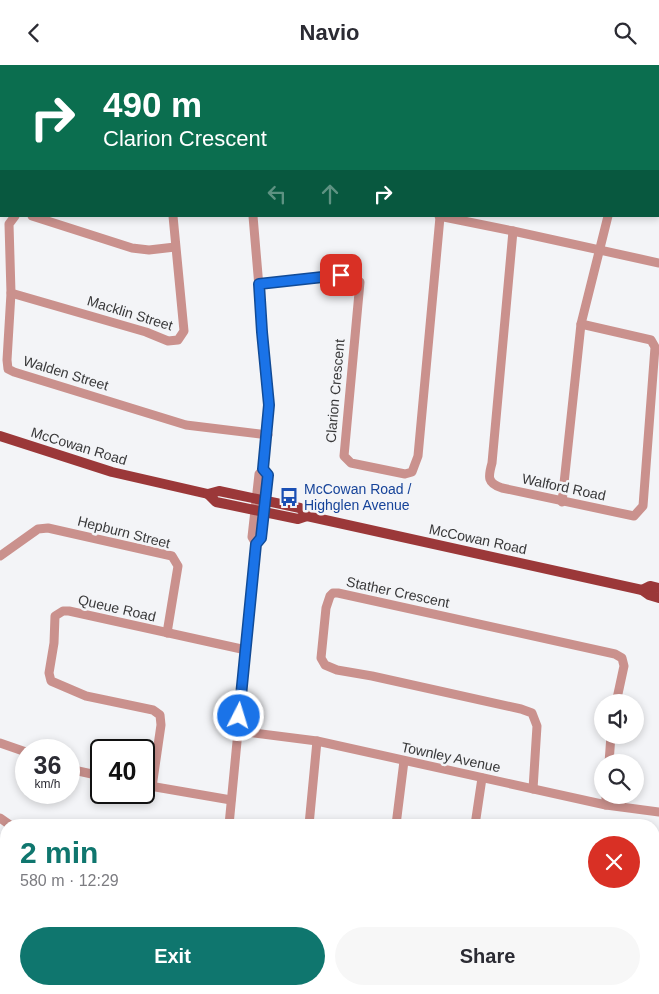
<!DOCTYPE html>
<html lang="en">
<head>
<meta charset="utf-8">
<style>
  :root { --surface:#fff; --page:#f7f7f7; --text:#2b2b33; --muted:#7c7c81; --accent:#0f766e }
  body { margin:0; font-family:Helvetica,sans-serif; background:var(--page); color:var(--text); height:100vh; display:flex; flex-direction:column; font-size:19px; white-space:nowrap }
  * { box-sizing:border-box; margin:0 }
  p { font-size:16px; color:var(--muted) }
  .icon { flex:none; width:28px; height:28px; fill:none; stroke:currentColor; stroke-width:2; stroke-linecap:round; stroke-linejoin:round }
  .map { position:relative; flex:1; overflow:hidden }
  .details { position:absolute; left:0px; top:754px; width:660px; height:176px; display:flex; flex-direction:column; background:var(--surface); border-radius:20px 20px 0 0; box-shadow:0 2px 8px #0003 }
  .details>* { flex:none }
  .guide { position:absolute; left:0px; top:0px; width:660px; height:152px; box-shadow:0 2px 8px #0003; background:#0b6e4f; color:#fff; overflow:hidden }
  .buttons { position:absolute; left:594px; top:629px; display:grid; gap:10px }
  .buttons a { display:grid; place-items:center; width:50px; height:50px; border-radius:50%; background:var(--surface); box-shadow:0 2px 8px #0003; font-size:25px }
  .speed { position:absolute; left:15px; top:674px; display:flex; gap:10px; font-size:25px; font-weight:700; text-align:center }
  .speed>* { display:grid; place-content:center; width:65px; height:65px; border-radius:50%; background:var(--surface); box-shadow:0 2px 8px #0003; line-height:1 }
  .speed small { font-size:12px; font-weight:400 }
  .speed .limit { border:2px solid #111; border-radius:8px; background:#fff; color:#111 }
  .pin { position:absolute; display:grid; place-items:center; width:42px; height:42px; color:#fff; margin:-21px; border-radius:10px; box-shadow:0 2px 8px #0006 }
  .me { position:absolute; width:55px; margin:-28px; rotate:5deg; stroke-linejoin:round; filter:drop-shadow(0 0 4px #0008) }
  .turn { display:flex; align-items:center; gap:18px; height:105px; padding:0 20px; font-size:22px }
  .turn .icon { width:65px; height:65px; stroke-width:2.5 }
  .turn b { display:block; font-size:35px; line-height:42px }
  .lanes { display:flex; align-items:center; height:48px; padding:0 20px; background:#0003; justify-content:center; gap:25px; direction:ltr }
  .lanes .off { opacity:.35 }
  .round { display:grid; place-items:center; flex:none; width:52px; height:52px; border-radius:26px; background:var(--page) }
  .headline { display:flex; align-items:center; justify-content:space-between; height:85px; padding:0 20px }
  h1 { font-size:30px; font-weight:600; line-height:38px; color:var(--accent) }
  .button { display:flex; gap:10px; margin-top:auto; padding:10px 20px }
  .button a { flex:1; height:58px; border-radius:30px; background:var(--accent); color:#fff; font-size:20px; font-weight:600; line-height:58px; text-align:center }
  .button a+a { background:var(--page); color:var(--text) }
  header { display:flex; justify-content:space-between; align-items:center; height:65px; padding:0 20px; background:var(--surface); font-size:22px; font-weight:600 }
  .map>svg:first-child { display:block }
  .green { fill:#bce4a9 }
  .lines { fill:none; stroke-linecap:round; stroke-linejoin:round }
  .minor { stroke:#ca918d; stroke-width:9 }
  .major { stroke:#9b3839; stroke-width:10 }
  .route-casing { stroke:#114b97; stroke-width:12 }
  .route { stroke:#1a73e8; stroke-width:9 }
  .labels { text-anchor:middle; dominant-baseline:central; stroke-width:5; stroke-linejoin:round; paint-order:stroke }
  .street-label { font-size:14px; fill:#383839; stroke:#f3f4f7 }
  .transit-label { font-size:14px; fill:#164399; stroke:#f3f4f7; text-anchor:start }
</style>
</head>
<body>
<header><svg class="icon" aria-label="back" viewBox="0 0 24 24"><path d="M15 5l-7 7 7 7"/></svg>Navio<svg class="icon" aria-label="search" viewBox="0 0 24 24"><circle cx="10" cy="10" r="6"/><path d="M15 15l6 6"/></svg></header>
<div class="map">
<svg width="659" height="929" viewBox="0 0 659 929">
  <rect width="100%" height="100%" fill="#f3f4f7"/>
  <polygon class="green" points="206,924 400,924 421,929 205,929"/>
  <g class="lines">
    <g class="minor">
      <polyline points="85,0 95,0"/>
      <polyline points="21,1 21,0"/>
      <polyline points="183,1 183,0"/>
      <polyline points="267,1 267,0"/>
      <polyline points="552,1 552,0"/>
      <polyline points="627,1 627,0"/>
      <polyline points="0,64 1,64"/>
      <polyline points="15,151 9,159 11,228 7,295 8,304 14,307 186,360 268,370"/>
      <polyline points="32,151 132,183 149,185 175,182"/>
      <polyline points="253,151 269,340 263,404 259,409 252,472 256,479"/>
      <polyline points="439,151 513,166 659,198"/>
      <path d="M513,166L492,398C488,412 487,418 502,423L634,451L643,441L655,282L651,275L581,259"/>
      <polyline points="259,219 341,210 350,210 360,217 344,391 351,398 405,409 412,407 418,391 440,152"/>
      <polyline points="11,228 146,267 168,276 178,275 184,266 173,151"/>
      <polyline points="562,437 581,259 608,151"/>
      <polyline points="0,491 38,464 48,463 172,491 178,501 167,568"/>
      <polyline points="238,666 317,676 606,740 659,747"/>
      <polyline points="0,678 26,687"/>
      <polyline points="609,698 611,670"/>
      <polyline points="69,704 101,711"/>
      <polyline points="144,720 231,735"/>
      <polyline points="152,722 161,660 160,650 153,645 86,631 51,616 49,608 54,578 55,551 63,546 69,546 246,585"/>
      <polyline points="533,724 537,661 532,648 521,644 372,611 337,605 325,600 321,593 326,543 330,531 333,528 338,528 615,589 622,593 624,601 616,638"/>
      <polyline points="606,740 606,730"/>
      <polyline points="0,753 10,760"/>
      <polyline points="229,760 256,479 261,473 268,411 263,404"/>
      <polyline points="309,760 317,676"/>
      <polyline points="396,760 404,696"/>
      <polyline points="475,760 482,713"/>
      <polyline points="0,847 6,851"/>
      <polyline points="469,924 470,929"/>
      <polyline points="200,929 201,924"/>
      <polyline points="551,929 566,924"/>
    </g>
    <g class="major">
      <polyline points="0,371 112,407 208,429 219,426 300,443 307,451 642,525 649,530 659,533"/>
      <polyline points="208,429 216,437 298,454 307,451"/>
      <polyline points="642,525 650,521 659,523"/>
    </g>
  </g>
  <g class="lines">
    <g class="route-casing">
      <polyline id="route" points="239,651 256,479 261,473 268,410 263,404 269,340 262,267 259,219 341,210"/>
    </g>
    <use href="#route" class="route"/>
  </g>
  <defs>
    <g id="bus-bare" transform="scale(1.5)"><path d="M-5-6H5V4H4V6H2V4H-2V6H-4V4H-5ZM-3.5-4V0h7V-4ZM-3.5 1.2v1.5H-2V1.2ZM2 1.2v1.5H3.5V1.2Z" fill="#1a4fb4" stroke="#f3f4f7" stroke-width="2.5" paint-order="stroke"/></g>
  </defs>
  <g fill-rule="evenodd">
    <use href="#bus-bare" x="289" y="432"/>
  </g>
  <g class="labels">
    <g class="street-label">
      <text transform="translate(130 248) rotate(17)">Macklin Street</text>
      <text transform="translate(66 308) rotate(17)">Walden Street</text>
      <text transform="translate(335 326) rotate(-85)">Clarion Crescent</text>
      <text transform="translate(79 381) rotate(17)">McCowan Road</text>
      <text transform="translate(564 422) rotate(12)">Walford Road</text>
      <text transform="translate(124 467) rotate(14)">Hepburn Street</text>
      <text transform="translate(478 474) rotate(12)">McCowan Road</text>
      <text transform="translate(398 527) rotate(12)">Stather Crescent</text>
      <text transform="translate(117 543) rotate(13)">Queue Road</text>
      <text transform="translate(451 692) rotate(12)">Townley Avenue</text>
    </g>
    <g class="transit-label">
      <text x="304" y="424">McCowan Road /<tspan x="304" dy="16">Highglen Avenue</tspan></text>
    </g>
  </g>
</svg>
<div class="buttons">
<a><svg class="icon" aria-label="sound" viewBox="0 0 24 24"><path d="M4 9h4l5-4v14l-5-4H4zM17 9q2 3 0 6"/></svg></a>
<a><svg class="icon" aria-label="search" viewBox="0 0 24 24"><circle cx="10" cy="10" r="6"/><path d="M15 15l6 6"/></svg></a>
</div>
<div class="speed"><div>36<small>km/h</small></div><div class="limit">40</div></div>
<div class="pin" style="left:341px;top:210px;background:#d93025"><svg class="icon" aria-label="arrive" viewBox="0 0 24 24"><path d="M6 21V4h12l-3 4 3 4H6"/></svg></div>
<svg class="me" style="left:239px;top:651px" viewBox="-20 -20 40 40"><circle r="17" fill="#1a73e8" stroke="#fff" stroke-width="3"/><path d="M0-11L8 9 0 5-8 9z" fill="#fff"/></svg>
<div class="guide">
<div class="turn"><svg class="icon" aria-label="right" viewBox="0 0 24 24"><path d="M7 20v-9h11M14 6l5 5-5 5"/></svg><div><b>490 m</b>Clarion Crescent</div></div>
<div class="lanes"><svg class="icon off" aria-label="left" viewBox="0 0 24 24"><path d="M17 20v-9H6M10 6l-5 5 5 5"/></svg><svg class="icon off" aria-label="ahead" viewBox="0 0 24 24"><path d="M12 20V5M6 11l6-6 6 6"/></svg><svg class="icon" aria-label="right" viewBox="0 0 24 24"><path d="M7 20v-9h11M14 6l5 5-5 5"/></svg></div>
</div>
<section class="details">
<div class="headline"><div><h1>2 min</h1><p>580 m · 12:29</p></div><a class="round" style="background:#d93025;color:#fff"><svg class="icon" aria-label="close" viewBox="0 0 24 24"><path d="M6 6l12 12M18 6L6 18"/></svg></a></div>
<div class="button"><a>Exit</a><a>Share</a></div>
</section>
</div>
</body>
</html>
